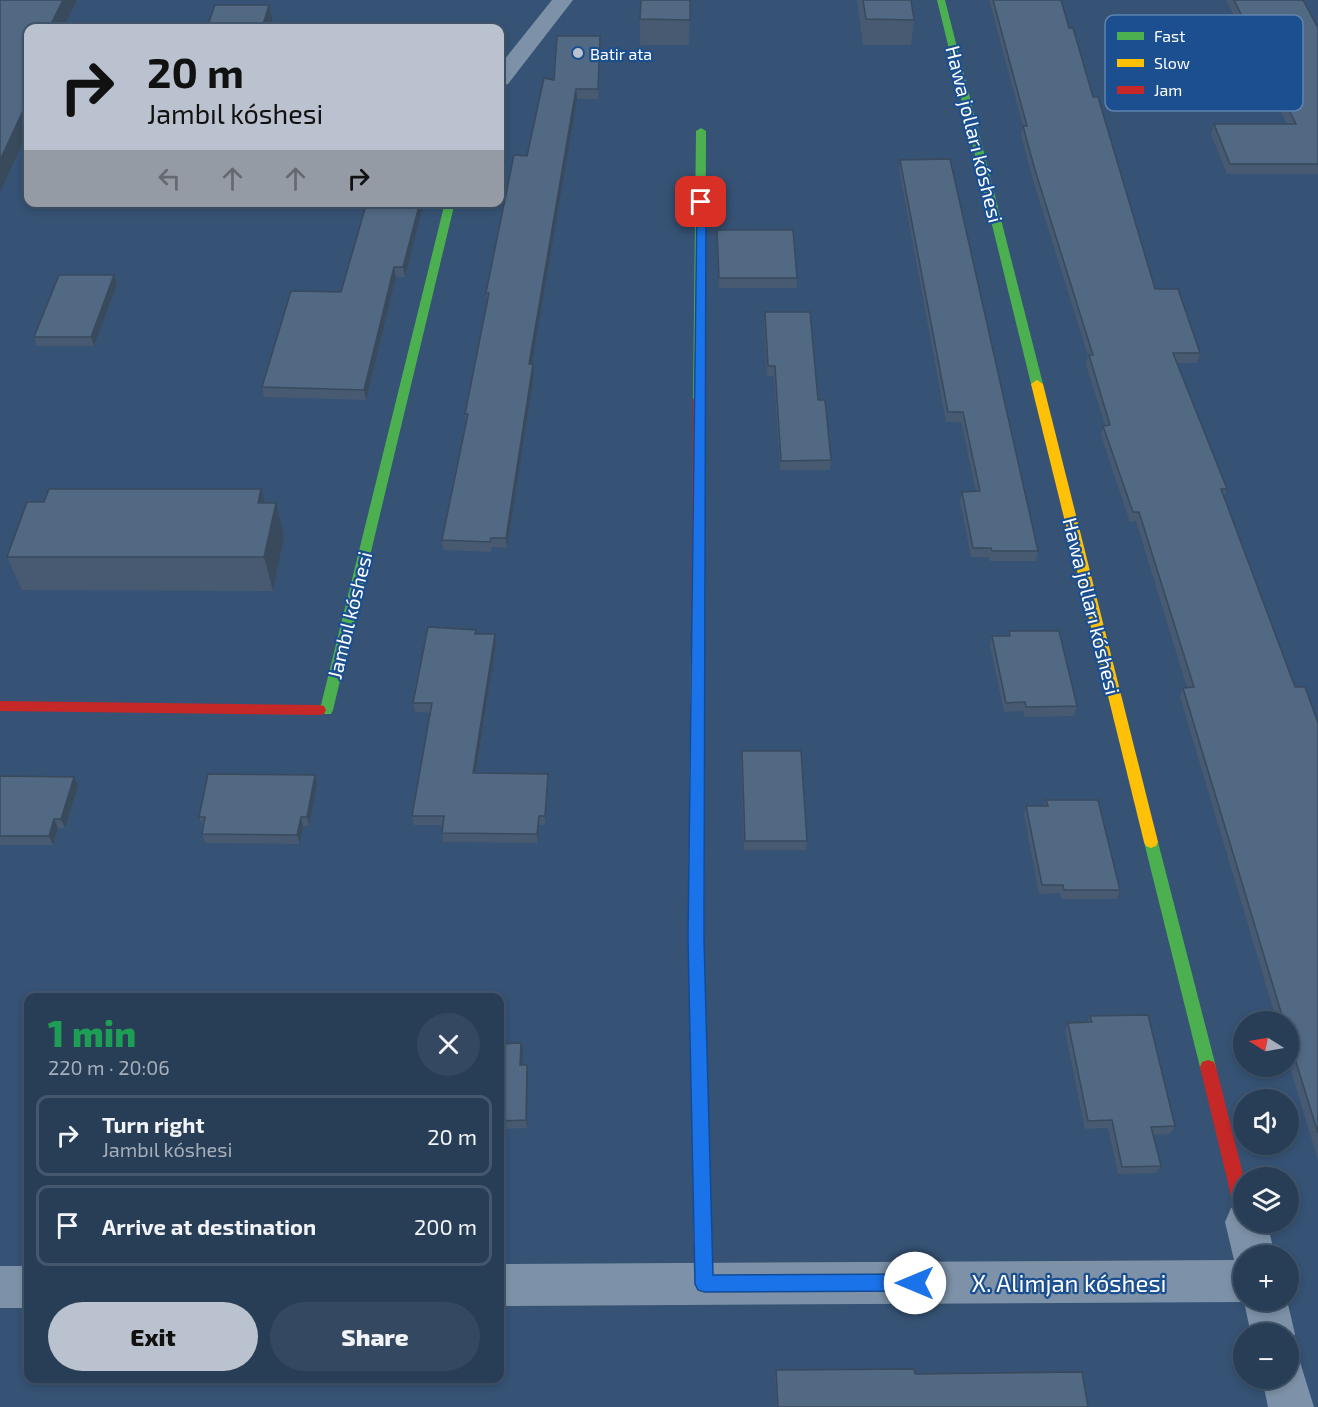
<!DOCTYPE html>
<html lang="en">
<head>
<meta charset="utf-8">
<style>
  :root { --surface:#283e57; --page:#344961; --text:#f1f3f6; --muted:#a5aeba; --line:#44576d; --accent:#b9c2ce }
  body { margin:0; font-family:"Exo 2",sans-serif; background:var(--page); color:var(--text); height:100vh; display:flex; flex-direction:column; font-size:22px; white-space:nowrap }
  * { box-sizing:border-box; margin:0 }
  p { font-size:20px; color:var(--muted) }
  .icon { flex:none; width:33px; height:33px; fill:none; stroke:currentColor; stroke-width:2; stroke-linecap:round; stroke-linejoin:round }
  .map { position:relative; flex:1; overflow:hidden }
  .panel { position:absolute; left:24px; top:993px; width:480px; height:390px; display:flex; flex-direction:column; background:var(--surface); border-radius:12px; box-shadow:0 3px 9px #0003,0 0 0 2px var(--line) }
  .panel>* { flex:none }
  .hud { position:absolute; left:24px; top:24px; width:480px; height:183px; border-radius:12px; box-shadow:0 3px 9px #0003,0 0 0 2px var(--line); background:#b9c2ce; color:#111; overflow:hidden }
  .needle { width:39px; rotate:281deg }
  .fabs { position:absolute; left:1233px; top:1011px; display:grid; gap:12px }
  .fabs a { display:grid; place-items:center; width:66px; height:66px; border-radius:50%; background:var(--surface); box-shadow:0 3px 9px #0003,0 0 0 2px var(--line); font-size:30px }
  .pin { position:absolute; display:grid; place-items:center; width:51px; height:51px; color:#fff; margin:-26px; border-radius:12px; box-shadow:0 3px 9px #0006 }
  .me { position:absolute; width:66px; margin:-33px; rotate:270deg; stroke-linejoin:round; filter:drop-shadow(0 0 4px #0008) }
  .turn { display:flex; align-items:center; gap:21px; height:126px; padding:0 24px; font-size:27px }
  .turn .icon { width:78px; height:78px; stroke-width:2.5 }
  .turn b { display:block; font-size:42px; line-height:51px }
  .lanes { display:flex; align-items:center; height:57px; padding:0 24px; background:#0003; justify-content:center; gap:30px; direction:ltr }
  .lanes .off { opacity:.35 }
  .round { display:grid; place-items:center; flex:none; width:63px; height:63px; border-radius:32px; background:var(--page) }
  .head { display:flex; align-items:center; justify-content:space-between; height:102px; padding:0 24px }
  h1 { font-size:36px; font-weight:800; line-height:45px; color:#1e9e55 }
  .primary-button { display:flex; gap:12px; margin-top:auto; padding:12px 24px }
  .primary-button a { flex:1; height:69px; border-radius:36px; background:var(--accent); color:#111; font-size:24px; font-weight:800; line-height:69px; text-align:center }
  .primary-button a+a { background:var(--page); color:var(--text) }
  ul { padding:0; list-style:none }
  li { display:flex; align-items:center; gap:18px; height:81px; margin:0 12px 9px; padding:0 12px; border:3px solid var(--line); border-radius:12px }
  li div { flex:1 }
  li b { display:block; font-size:22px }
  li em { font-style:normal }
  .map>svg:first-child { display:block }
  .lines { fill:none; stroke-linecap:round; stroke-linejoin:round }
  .street { fill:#7d92a8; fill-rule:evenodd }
  .fast { fill:#4caf50; fill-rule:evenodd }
  .slow { fill:#ffc107; fill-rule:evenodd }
  .jam { fill:#c62828; fill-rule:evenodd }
  .wall { fill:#475a72 }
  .shaded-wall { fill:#394a5c }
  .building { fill:#526984; stroke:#394a5c; stroke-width:1.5 }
  .route { fill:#1a73e8; stroke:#114b97; stroke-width:1.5 }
  .poi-dot { fill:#b9c2ce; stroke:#1b4f8f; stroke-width:2 }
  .labels { text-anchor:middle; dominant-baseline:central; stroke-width:4.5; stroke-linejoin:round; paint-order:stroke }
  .far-poi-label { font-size:16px; fill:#fff; stroke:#1b4f8f; text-anchor:start }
  .street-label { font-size:20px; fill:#fff; stroke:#1b4f8f }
  .near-street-label { font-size:24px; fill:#fff; stroke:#1b4f8f }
  .key { fill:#1b4f8f; stroke:#5f84b1; stroke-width:1.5 }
  .key-label { font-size:16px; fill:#fff }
</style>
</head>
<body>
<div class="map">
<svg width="1318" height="1407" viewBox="0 0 1318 1407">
  <rect width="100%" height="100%" fill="#365274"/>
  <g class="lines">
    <g class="street">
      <polygon points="552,0 573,0 508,84 500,86 500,65"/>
      <polygon points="1244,1203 1244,1222 1267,1222 1275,1256 1244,1256 1244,1300 1287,1300 1295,1334 1288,1349 1288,1334 1251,1334 1244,1302 500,1306 500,1264 1234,1260 1225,1222 1231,1208"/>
      <rect x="0" y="1266" width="28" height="42"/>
      <polygon points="1288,1358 1300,1362 1314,1407 1268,1407 1262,1378 1288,1378"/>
    </g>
    <g class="fast">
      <polygon points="937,0 945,0 1043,384 1037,388 1031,384"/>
      <polygon points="701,128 706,131 705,399 699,403 693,399 696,131"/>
      <polygon points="445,202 455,202 333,710 331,714 314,714 312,710 314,706 321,705"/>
      <polygon points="1151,836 1156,838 1158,842 1216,1067 1214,1072 1208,1074 1202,1072 1200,1067 1144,842 1146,838"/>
    </g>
    <g class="slow">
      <polygon points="1037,380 1043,384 1158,842 1156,846 1151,848 1146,846 1144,842 1031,384"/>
      <polygon points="698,646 705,651 704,943 701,948 696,950 691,948 688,943 691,651"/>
      <polygon points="702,1200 708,1202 711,1208 713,1284 710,1290 704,1293 698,1290 695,1284 693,1208 696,1202"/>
    </g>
    <g class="jam">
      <polygon points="699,395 705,399 705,651 698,656 691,651 693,399"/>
      <polygon points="0,701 319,705 324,706 326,710 324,714 319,715 0,711"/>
      <polygon points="696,936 701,938 704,943 711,1208 708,1214 702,1216 696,1214 693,1208 688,943 691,938"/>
      <polygon points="1208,1060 1214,1062 1216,1067 1244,1178 1244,1220 1238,1218 1235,1212 1200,1067 1202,1062"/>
    </g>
  </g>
  <g class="wall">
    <polygon points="690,0 689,45 640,45 640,19"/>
    <polygon points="857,0 911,0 914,20 911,45 863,45"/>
    <polygon points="989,0 1061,0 1069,28 1093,97 1155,289 1200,353 1197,363 1177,363 1227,489 1224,496 1295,687 1318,723 1318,1160 1288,1061 1288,1022 1277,1022 1180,697 1183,688 1187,688 1136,521 1130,522 1101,435 1103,426 1105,425 1086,365 1088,356 1033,180 1021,135 1023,126"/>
    <polygon points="1226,0 1303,0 1318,28 1318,174 1227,174 1211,134 1214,124 1287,124"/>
    <polygon points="600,45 598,99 577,99 531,364 534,374 507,548 492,547 491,552 443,550 442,540 466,422 465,414 487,302 486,293 527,156 554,80"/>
    <polygon points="900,160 1038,551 1036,561 990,561 989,557 971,557 960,501 962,492 976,491 961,422 946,422 899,169"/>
    <polygon points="424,202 405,277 396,277 366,400 264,397 262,387 341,292"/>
    <polygon points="717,230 797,278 797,288 719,288"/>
    <polygon points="114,275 117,284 94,346 37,346 34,337"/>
    <polygon points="765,312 818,400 831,460 830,470 780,470 774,376 767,376 764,321"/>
    <polygon points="265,503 284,537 273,591 22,590 7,557"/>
    <polygon points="476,630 476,634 495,634 496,644 476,773 548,783 545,825 539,825 538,843 443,842 442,833 443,825 414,825 412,816 431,713 415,712 413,703"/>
    <polygon points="1009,631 1077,706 1074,716 1024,717 1023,711 1004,712 990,646 992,636 1007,636"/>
    <polygon points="742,751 807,841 806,850 744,850 741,760"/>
    <polygon points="315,775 317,784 309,826 303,826 300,844 205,843 202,834 203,826 199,817"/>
    <polygon points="0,776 78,786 65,828 58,828 53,845 0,845"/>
    <polygon points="1046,800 1120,890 1117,899 1061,899 1060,893 1039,894 1024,815 1026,806 1044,806"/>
    <polygon points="1090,1016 1175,1126 1170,1134 1153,1135 1161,1166 1156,1173 1118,1174 1108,1128 1085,1129 1065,1031 1068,1023 1088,1022"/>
    <polygon points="500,1044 523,1052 522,1065 528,1073 527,1128 500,1129"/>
    <polygon points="776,1370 915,1374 1088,1407 777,1407 775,1377"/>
  </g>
  <g class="shaded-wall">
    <polygon points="63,0 77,0 63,28 49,28"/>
    <polygon points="269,5 273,23 271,28 262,28"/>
    <polygon points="576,89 577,99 530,374 529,364"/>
    <polygon points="28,100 28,131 0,192 0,160"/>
    <polygon points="420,202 424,202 405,277 403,267"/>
    <polygon points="394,267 396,277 366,400 364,390"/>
    <polygon points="114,275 117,284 94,346 91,337"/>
    <polygon points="533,364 534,374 507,548 506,538"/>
    <polygon points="261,489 270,523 258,503"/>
    <polygon points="276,503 284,537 273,591 264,557"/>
    <polygon points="495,634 496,644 474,783 473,773"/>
    <polygon points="548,774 548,783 545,825 545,816"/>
    <polygon points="315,775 317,784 309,826 307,817"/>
    <polygon points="74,777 78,786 65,828 61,819"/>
    <polygon points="539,816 539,825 538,843 537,834"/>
    <polygon points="301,817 303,826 300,844 297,835"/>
    <polygon points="54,819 58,828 53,845 49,836"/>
    <polygon points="521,1043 523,1052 522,1073 520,1065"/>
    <polygon points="527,1065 528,1073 527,1128 526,1120"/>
  </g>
  <g class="building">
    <polygon points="0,0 63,0 49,28 28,28 28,100 0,160"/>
    <polygon points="641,0 690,0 690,20 640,19"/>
    <polygon points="863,0 911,0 914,20 866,19"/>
    <polygon points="993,0 1061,0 1069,28 1073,28 1093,97 1098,97 1155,289 1178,289 1200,353 1173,353 1227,489 1221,489 1295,687 1305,687 1318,723 1318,1133 1288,1036 1288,1022 1284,1022 1183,688 1194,687 1139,512 1133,512 1103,426 1110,425 1089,355 1093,355 1035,170 1023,126 1027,126"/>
    <polygon points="1234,0 1303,0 1318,28 1318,164 1230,164 1214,124 1296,124"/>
    <polygon points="215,5 269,5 262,28 207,28"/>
    <polygon points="557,36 600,36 598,89 576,89 529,364 533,364 506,538 491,538 490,542 442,540 468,414 465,414 489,293 486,293 514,155 527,156 544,78 554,80"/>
    <polygon points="950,159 1038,551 992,551 991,548 973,548 962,492 980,491 963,412 948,412 900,160"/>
    <polygon points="367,202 420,202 403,267 394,267 364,390 262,387 291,291 341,292"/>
    <polygon points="717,230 793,230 797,278 719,278"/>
    <polygon points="59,275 114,275 91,337 34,337"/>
    <polygon points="765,312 810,312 818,400 825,400 831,460 781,461 775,366 768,366"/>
    <polygon points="49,489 261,489 258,503 276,503 264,557 7,557 27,502 44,502"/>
    <polygon points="428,627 476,630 475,634 495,634 473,773 548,774 545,816 539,816 537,834 442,833 444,816 412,816 432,703 413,703"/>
    <polygon points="1009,631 1059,631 1077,706 1026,707 1025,702 1006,703 992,636 1010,636"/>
    <polygon points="742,751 801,751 807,841 745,841"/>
    <polygon points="208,774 315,775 307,817 301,817 297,835 202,834 205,817 199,817"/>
    <polygon points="0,776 74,777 61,819 54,819 49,836 0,836"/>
    <polygon points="1046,800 1098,800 1120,890 1064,890 1063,885 1042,885 1026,806 1048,806"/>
    <polygon points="1148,1015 1175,1126 1151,1127 1161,1166 1122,1167 1112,1120 1088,1121 1068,1023 1092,1022 1090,1016"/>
    <polygon points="521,1043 520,1065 527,1065 526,1120 500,1121 500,1044"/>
    <polygon points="914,1369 915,1374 1082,1372 1088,1407 778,1407 776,1370"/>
  </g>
  <polygon class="route" points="697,200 706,202 704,938 713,1275 915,1274 921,1276 924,1283 921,1289 915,1291 704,1292 698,1290 695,1284 688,938"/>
  <circle class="poi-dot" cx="578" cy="53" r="6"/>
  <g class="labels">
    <g class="far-poi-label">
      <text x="590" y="53">Batir ata</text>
    </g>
    <g class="street-label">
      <text transform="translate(975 134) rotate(76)">Hawa jolları kóshesi</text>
      <text transform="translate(1092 606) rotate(76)">Hawa jolları kóshesi</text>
      <text transform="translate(349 615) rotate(-76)">Jambıl kóshesi</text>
    </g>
    <g class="near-street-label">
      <text x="1069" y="1282">X. Alimjan kóshesi</text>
    </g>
  </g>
  <rect x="1105" y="15" width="198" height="96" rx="9" class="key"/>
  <rect x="1117" y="32" width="27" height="8" fill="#4caf50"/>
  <rect x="1117" y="59" width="27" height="8" fill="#ffc107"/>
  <rect x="1117" y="86" width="27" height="8" fill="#c62828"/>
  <g class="key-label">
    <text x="1154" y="42">Fast</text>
    <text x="1154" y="69">Slow</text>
    <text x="1154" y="96">Jam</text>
  </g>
</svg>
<div class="fabs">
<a><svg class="needle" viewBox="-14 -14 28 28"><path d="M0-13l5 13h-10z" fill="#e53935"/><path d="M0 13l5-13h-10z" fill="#a5aeba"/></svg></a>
<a><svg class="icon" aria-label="sound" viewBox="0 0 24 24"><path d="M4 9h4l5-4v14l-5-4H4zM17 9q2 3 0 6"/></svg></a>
<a><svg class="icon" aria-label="layers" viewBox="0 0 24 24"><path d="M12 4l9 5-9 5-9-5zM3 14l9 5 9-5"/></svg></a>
<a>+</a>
<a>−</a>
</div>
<div class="pin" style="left:701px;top:202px;background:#d93025"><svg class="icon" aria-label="arrive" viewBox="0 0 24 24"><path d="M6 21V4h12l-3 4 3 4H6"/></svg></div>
<svg class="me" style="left:915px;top:1283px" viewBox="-20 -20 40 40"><circle r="19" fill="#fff"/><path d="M0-13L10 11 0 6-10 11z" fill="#1a73e8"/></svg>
<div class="hud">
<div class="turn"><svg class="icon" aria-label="right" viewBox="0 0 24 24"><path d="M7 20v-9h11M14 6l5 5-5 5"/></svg><div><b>20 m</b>Jambıl kóshesi</div></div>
<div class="lanes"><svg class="icon off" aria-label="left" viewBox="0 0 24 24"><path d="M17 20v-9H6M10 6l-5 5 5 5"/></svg><svg class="icon off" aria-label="ahead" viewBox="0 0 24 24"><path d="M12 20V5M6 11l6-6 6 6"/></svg><svg class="icon off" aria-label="ahead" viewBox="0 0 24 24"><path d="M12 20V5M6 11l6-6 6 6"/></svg><svg class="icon" aria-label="right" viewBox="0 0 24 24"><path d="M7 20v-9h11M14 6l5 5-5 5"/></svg></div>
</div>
<section class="panel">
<div class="head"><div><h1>1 min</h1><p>220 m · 20:06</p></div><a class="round"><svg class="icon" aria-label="close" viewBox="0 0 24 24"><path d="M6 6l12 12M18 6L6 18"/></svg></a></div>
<ul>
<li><svg class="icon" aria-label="right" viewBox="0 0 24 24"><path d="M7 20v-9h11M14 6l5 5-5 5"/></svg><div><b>Turn right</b><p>Jambıl kóshesi</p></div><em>20 m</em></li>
<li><svg class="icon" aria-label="arrive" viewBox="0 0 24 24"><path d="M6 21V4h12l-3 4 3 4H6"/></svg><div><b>Arrive at destination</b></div><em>200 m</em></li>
</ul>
<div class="primary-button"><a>Exit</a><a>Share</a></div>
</section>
</div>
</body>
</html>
